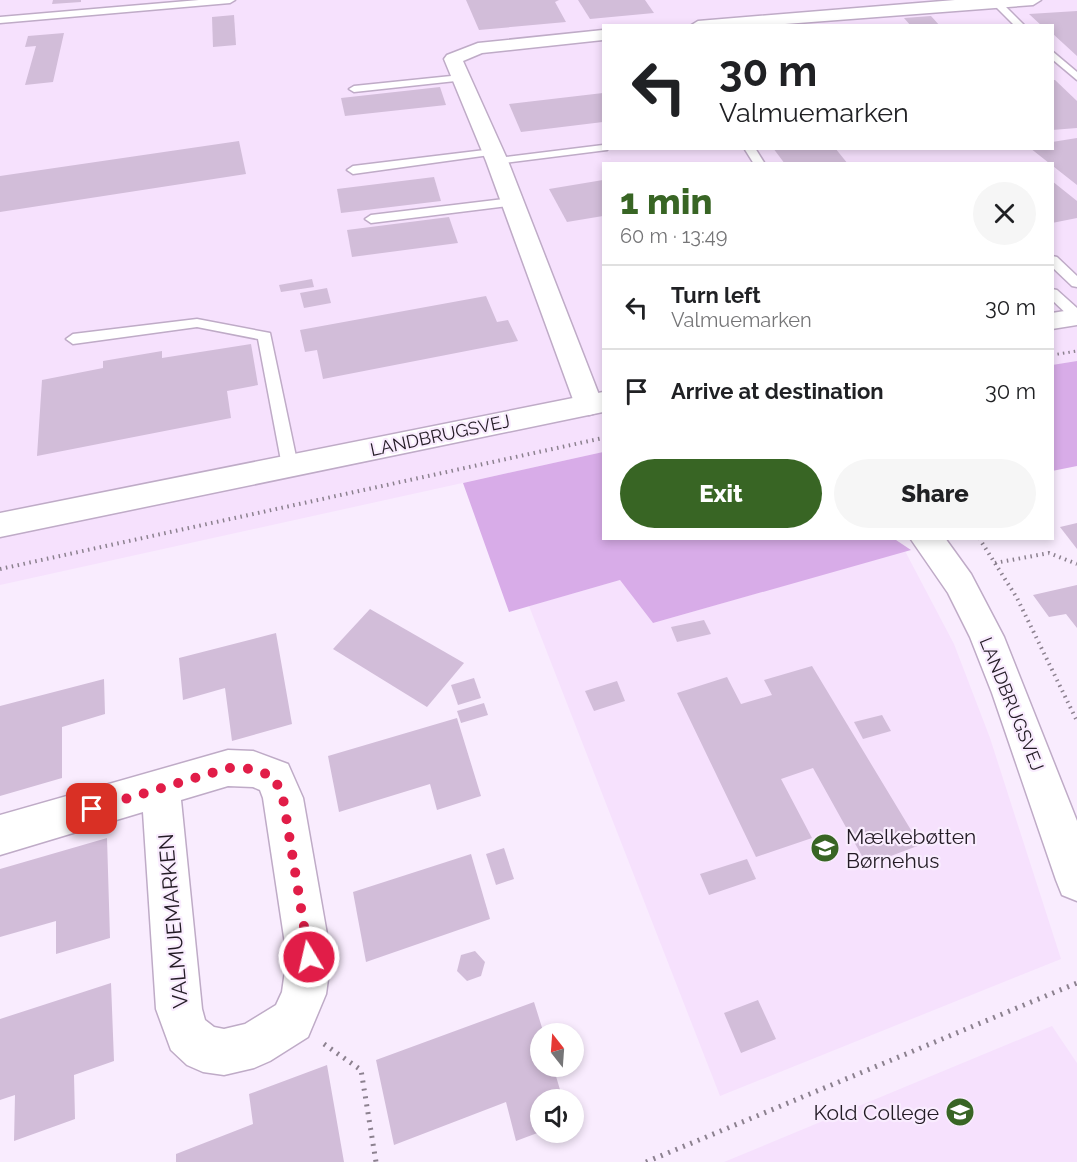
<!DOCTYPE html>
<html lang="en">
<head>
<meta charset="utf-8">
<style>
  :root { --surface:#fff; --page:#f6f6f6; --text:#202124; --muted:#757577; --line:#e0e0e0; --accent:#386524 }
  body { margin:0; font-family:Raleway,sans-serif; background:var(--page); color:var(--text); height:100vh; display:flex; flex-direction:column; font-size:22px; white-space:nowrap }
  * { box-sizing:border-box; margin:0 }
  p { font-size:20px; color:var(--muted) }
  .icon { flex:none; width:33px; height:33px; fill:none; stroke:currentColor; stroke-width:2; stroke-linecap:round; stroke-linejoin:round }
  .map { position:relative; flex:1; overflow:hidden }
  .details { position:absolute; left:602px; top:162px; width:452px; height:378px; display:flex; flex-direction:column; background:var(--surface); border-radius:0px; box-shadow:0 3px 9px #0003 }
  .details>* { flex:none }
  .banner { position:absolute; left:602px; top:24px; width:452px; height:126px; border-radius:0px; box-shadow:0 3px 9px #0003; background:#fff; color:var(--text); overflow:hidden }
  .needle { width:39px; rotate:343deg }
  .tools { position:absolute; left:530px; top:1023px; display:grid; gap:12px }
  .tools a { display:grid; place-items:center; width:54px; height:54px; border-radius:50%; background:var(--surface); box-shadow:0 3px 9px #0003; font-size:30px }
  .pin { position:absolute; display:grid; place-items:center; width:51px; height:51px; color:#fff; margin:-26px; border-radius:12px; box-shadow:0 3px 9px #0006 }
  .me { position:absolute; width:66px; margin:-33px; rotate:351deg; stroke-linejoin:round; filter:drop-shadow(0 0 4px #0008) }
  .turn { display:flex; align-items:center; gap:21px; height:126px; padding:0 18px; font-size:27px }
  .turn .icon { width:78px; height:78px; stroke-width:2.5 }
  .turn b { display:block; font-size:42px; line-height:51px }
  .round { display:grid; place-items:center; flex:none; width:63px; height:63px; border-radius:32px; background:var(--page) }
  .head { display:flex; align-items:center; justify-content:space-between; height:102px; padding:0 18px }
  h1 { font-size:36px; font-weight:800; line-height:45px; color:var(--accent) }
  .cta { display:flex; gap:12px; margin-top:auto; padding:12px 18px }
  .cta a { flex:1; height:69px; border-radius:36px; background:var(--accent); color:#fff; font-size:24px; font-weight:800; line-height:69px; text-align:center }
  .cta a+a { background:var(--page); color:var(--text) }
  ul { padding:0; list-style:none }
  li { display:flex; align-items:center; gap:18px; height:84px; padding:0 18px; border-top:2px solid var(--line) }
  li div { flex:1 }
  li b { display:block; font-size:22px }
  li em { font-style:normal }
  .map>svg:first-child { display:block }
  .built { fill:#f6e1fd; fill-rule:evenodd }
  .forest { fill:#d8ace8 }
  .building { fill:#d2bdd9 }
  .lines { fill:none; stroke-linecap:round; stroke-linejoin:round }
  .service-casing { stroke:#bfabc7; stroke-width:3 }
  .minor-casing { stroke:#bfabc7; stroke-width:3 }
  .tertiary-casing { stroke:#bfabc7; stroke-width:3 }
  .path-far2 { stroke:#8c818f; stroke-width:3; stroke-dasharray:1.5 4; stroke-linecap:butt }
  .path-far1 { stroke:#8c818f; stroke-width:4; stroke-dasharray:1.5 4.5; stroke-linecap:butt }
  .path { stroke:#8c818f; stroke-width:5; stroke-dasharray:2 6; stroke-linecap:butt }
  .service { fill:#fff; fill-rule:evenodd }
  .minor { fill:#fff; fill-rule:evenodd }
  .tertiary { fill:#fff; fill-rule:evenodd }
  .route { stroke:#e11d48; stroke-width:10; stroke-dasharray:0 18 }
  .labels { text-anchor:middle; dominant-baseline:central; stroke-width:4.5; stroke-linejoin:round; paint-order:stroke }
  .street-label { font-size:18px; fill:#231b25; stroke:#f9ecfe }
  .near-poi-label { font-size:21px; fill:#231b25; stroke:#f9ecfe; text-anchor:start }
  .near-street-label { font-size:21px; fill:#231b25; stroke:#f9ecfe }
</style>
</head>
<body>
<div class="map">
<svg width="1077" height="1162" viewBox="0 0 1077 1162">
  <rect width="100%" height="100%" fill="#f9ecfe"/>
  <g class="built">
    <path d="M0,0H1077V361L1052,365V164H603V452L0,585ZM603,26H1052V148H603Z"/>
    <polygon points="905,551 954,644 990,738 1061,959 720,1096 529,606 620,580 653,623"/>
    <polygon points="1052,1026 1077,1063 1077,1162 724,1162"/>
  </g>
  <g class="forest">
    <polygon points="1077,361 1077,466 1052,471 1052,365"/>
    <polygon points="603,452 603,538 893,538 911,550 653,623 620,580 509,612 463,483"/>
  </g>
  <g class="building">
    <polygon points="53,0 81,0 81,2 52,4"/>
    <polygon points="466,0 559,0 555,2 566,22 479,30"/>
    <polygon points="578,0 645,0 654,13 590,19"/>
    <polygon points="1077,11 1077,56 1052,33 1052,26 1042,26 1029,14"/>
    <polygon points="234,15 236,45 213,47 212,17"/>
    <polygon points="931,16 940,26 911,26 904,18"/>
    <polygon points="64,33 53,82 25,85 36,46 25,47 28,36"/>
    <polygon points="1052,80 1055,80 1077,101 1077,128 1052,130"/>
    <polygon points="440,87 446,105 345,116 341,98"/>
    <polygon points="603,93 603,122 521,132 509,104"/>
    <polygon points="1077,138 1077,185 1030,148 1052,148 1052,142"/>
    <polygon points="239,141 246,174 0,212 0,176"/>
    <polygon points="773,148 835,148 848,164 785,164"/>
    <polygon points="434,177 441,201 341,213 337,189"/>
    <polygon points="603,180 603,216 567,222 549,189"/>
    <polygon points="1052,181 1077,201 1077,218 1052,223"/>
    <polygon points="449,217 458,243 352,257 347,230"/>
    <polygon points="312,279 314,287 281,292 279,285"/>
    <polygon points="327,288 331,303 304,308 300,293"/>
    <polygon points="486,296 497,322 508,320 518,341 323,379 317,350 305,352 300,330"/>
    <polygon points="251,344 258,385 227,391 231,418 37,456 42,380 103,368 103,361 162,351 162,358"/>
    <polygon points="1077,523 1077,549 1060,527"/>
    <polygon points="1077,585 1077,628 1066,614 1049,617 1033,595"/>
    <polygon points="370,609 464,663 427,707 333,649"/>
    <polygon points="704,620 711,634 677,642 671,627"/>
    <polygon points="276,633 292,724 232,741 225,688 183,700 179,658"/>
    <polygon points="812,666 920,845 867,865 813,768 781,779 812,838 756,857 677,693 727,677 741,704 772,695 764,680"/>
    <polygon points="474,678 481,698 458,705 451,685"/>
    <polygon points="104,679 105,714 62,727 62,778 0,796 0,706"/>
    <polygon points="617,681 625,701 594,711 585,691"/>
    <polygon points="484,703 488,715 461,723 457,711"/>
    <polygon points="882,715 891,731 863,739 854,722"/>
    <polygon points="457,718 481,796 437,810 430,784 339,812 328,756"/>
    <polygon points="107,838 110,938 56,954 56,921 0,937 0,869"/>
    <polygon points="504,848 514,879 496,885 486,854"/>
    <polygon points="471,854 490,919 366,962 353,892"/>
    <polygon points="747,859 756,879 709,895 700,874"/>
    <polygon points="475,951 485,962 481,976 467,981 457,971 461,955"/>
    <polygon points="111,983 114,1061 74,1075 75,1119 14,1141 15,1095 0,1100 0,1019"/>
    <polygon points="758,1000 776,1039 741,1053 724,1013"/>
    <polygon points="534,1002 544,1034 540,1034 540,1066 553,1066 563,1100 540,1100 540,1132 516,1141 506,1102 394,1145 376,1060"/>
    <polygon points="327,1065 344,1162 176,1162 176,1154 253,1124 249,1094"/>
  </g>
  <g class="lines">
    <g class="service-casing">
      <g id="service">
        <polygon points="199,0 235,0 230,3 0,23 0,17"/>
        <polygon points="993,0 999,0 1025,26 1015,26 993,4"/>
        <polygon points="1052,51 1077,72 1077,80 1052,59"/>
        <polygon points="461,75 466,78 465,80 354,92 349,89 354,86"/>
        <polygon points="603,145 603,148 608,148 607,150 497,164 491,161 497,158"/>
        <polygon points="744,148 755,148 765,164 754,164"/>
        <polygon points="493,149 497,150 497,154 353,174 347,170 353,166"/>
        <polygon points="513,198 519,202 517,205 371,223 365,219 371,215"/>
        <polygon points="1052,256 1057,257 1077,276 1077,287 1072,286 1052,267"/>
        <polygon points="1052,289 1057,290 1077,308 1077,320 1072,319 1052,300"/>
        <polygon points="197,319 270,333 298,466 296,470 284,470 282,466 258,339 197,327 73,344 66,339 73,334"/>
      </g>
    </g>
    <g class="minor-casing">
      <g id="minor">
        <polygon points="955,0 1041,0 1033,5 760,26 690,26 698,21"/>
        <polygon points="603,30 603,40 482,53 463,61 508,161 603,405 599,412 589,415 579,412 575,405 486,161 444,59 447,55 478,43"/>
        <polygon points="910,538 945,538 971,574 1004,637 1077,821 1077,901 1062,895 1056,880 992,693 970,637 948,593"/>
        <path d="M228,750L253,751L288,764L303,798L331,957L326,994L308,1037L270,1061L254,1068L224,1075L203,1072L187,1065L171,1050L156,1009L143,812L0,855V815ZM228,786L253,787L260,790L263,798L287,957L282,992L276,1005L245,1024L224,1029L214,1027L205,1020L202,1009L181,800Z"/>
      </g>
    </g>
    <g class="tertiary-casing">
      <g id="tertiary">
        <polygon points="1077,309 1077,325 1052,329 1052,313"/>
        <polygon points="603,392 603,412 0,537 0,513"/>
      </g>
    </g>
    <polyline class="path-far2" points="1052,355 1077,351"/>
    <g class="path-far1">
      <polyline points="979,538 1017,598 1077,721"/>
      <polyline points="995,563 1049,553 1077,564"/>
      <polyline points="0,569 603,438"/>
    </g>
    <g class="path">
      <polyline points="324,1044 361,1070 376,1162"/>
      <polyline points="646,1162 1077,983"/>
    </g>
    <use href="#service" class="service"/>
    <use href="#minor" class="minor"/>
    <use href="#tertiary" class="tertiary"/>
  </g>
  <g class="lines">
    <polyline class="route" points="92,809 228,768 253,769 274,777 283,798 309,957"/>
  </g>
  <defs>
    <g id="school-disc" transform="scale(1.5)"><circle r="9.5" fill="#386524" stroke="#f9ecfe"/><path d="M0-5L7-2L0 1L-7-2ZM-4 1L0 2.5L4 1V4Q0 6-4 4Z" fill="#fff"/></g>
    <g id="university-disc" transform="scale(1.5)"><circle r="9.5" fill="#386524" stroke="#f9ecfe"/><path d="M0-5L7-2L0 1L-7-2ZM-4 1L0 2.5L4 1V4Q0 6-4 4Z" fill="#fff"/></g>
  </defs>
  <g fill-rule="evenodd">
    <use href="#school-disc" x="825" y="848"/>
    <use href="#university-disc" x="960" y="1112"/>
  </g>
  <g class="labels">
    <g class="street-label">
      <text transform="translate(440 435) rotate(-12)">LANDBRUGSVEJ</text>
      <text transform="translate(1012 704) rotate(68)">LANDBRUGSVEJ</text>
    </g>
    <g class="near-poi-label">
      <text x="846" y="836">Mælkebøtten<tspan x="846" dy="24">Børnehus</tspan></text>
      <text x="939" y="1112" text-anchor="end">Kold College</text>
    </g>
    <g class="near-street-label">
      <text transform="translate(173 921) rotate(-95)">VALMUEMARKEN</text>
    </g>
  </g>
</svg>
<div class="tools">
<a><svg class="needle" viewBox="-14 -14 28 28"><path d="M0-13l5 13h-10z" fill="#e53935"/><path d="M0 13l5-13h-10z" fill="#757577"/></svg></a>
<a><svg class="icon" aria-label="sound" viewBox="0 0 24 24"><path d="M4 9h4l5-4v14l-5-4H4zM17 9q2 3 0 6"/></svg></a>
</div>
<div class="pin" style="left:92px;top:809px;background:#d93025"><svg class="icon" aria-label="arrive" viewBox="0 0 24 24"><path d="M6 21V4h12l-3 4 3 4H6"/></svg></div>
<svg class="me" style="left:309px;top:957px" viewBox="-20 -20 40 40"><circle r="17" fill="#e11d48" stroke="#fff" stroke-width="3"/><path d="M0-11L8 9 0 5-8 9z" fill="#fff"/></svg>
<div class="banner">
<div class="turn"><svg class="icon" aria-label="left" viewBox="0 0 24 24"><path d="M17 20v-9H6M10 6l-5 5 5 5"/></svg><div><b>30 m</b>Valmuemarken</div></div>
</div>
<section class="details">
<div class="head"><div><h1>1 min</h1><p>60 m · 13:49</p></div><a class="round"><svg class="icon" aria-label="close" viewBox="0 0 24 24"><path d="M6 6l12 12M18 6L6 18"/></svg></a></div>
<ul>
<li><svg class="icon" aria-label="left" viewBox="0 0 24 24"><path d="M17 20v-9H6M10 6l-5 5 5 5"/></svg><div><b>Turn left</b><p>Valmuemarken</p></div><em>30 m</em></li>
<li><svg class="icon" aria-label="arrive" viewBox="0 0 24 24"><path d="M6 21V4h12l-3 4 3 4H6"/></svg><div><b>Arrive at destination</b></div><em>30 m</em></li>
</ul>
<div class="cta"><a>Exit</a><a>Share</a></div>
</section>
</div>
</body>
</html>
